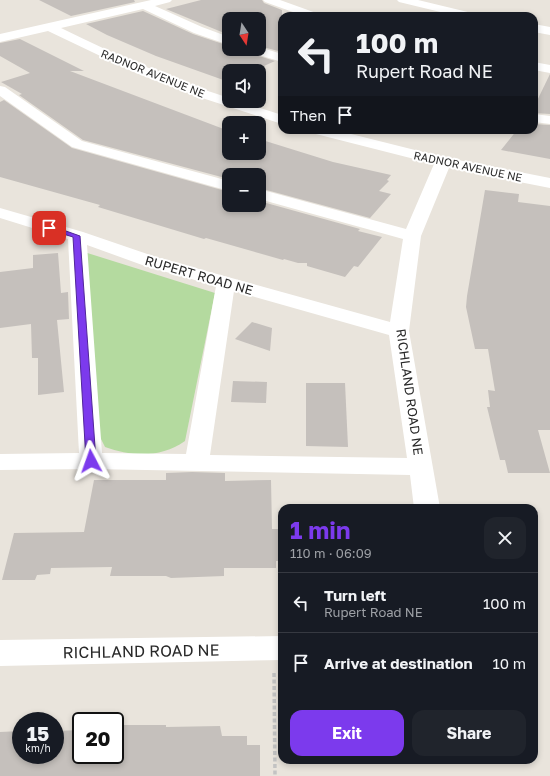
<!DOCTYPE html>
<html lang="en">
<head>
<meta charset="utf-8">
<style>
  :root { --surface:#171b24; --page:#20242c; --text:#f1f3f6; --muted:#9ea1a6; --line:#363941; --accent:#7c3aed }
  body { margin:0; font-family:"Golos Text",sans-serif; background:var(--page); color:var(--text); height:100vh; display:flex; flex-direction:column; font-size:15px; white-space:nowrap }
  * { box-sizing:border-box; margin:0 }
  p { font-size:13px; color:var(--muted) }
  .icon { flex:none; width:22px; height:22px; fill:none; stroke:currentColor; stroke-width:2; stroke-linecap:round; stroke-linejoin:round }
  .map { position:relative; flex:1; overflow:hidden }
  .side { position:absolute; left:278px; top:504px; width:260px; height:260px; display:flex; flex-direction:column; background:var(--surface); border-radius:12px; box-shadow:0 2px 6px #0003 }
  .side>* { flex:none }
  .banner { position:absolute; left:278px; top:12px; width:260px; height:122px; border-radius:12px; box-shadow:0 2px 6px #0003; background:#171b24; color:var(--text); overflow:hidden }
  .needle { width:26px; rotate:168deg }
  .controls { position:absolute; left:222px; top:12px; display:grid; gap:8px }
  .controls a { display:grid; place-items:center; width:44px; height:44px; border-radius:8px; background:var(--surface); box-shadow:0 2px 6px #0003; font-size:20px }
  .speed { position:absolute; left:12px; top:712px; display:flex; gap:8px; font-size:20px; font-weight:700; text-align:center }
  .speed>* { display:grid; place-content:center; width:52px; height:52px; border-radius:50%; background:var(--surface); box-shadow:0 2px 6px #0003; line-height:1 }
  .speed small { font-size:10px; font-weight:400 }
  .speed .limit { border:2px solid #111; border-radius:6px; background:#fff; color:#111 }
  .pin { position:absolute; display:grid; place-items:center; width:34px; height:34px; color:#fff; margin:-17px; border-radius:8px; box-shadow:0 2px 6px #0006 }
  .me { position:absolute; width:44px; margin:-22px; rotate:356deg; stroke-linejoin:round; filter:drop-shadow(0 0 3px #0008) }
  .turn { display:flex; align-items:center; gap:14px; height:84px; padding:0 12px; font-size:18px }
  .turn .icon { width:52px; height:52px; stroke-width:2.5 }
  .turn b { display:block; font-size:28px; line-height:34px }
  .then { display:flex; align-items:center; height:38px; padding:0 12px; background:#0003; gap:8px; font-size:15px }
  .round { display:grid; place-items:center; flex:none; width:42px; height:42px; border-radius:12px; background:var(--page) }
  .summary { display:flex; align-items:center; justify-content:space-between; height:68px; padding:0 12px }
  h1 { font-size:24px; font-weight:700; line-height:30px; color:var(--accent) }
  .action { display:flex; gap:8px; margin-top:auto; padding:8px 12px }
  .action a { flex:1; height:46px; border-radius:12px; background:var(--accent); color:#fff; font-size:16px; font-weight:700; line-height:46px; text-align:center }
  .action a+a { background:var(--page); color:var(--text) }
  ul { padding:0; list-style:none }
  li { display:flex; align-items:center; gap:12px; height:60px; padding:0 12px; border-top:1px solid var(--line) }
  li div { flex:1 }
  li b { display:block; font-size:15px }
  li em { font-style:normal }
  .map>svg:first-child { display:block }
  .green { fill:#b4da9f }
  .building { fill:#c5c0bc }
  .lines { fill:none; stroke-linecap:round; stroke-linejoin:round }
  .path { stroke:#c3c3c3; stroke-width:3.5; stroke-dasharray:4 2.5; stroke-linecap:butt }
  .minor { fill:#fff; fill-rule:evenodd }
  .route { fill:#7c3aed; stroke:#51269a }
  .labels { text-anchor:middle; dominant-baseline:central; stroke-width:4; stroke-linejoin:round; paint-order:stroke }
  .far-street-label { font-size:11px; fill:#292929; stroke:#fff }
  .street-label { font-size:13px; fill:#292929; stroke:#fff }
  .near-street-label { font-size:16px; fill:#292929; stroke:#fff }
</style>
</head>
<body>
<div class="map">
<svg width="550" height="776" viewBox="0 0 550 776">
  <rect width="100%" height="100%" fill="#e9e4dc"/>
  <path class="green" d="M81,251L215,293L185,441C161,458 132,457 105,447L100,437Z"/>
  <g class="building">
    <polygon points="39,0 134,0 135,2 71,16"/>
    <polygon points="201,0 262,0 264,3 282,10 282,52 259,46 259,19 229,19 229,35 166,9"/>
    <polygon points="143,11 193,34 229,46 229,49 246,49 249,53 275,61 253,71 229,71 229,82 156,56 107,35 86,24"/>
    <polygon points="20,39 84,71 70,71 229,131 229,153 259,153 259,139 333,162 391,175 387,180 389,181 379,191 391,194 370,218 259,188 259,175 229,175 229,179 83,140 19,95 22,94 1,82 30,73 0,56 0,43"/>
    <polygon points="550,74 550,114 534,113 534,107"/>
    <polygon points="4,100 72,148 229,192 229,205 259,205 259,201 360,229 358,231 382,237 358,267 354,266 345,277 307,266 307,263 298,263 284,259 283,260 206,238 204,239 98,207 100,205 0,177 0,102"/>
    <polygon points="534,124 550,125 550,159 501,150 517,130 534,130"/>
    <polygon points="485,190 519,194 518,202 550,206 550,430 538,430 550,473 508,473 505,460 500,460 487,407 490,407 488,390 495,391 488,349 475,349 466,307 467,296"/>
    <polygon points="58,253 61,293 68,292 69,319 57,320 64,392 38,395 38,358 32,358 31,324 0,328 0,272 33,268 33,255"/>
    <polygon points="252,322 272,328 270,351 235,339"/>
    <polygon points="233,381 267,382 266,403 231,402"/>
    <polygon points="306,383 345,383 348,447 306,446"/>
    <polygon points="192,472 225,473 225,481 271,480 272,529 282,529 282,561 276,561 276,568 224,568 224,576 171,578 166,576 110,576 112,567 51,568 50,574 37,575 35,580 2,580 14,533 84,532 94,480 166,480 166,473"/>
    <polygon points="117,725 166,725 166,727 220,726 222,736 247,736 247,745 260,745 260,776 0,776 0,732 21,731 21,755 55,755 55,731 81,730 81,755 115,755 115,730 117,730"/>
  </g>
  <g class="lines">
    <polyline class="path" points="274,673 275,776"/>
    <g class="minor">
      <path d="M151,0H172L170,2L155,6L202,27L229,37V45L194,33L143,9L61,28C116,55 171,79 229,98V101H239L282,115V124L196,96L136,73L48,31L0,42V34Z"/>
      <polygon points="263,0 280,0 319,14 321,16 304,16 265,2"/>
      <polygon points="397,0 418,0 476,14 478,16 457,16 399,2"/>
      <polygon points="534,24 550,27 550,35 534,32"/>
      <polygon points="259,47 282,54 282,62 249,52 247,49 259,49"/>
      <polygon points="534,62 550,65 550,73 534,70"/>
      <polygon points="0,86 5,87 82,141 229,181 229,191 72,147 0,96"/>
      <polygon points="534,114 550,116 550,124 534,122"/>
      <path d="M310,130H335L443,157L550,178V188L449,168L421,236L409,331L440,508H414L410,475L91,469L0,470V454L79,453L68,239L0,218V208L83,232L159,258L390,322L403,239L259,199V189L406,229L434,164L312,133ZM87,245L145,266L216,286L186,454L102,453ZM234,291L389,335L407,458L210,455Z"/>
      <polygon points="282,636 282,660 0,666 0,640"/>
    </g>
  </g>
  <polygon class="route" points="49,225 80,236 96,461 91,464 86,461 73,237 47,229 47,226"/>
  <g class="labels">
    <g class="far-street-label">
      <text transform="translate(153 73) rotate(22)">RADNOR AVENUE NE</text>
      <text transform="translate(468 166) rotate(12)">RADNOR AVENUE NE</text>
    </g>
    <g class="street-label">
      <text transform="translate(199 275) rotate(16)">RUPERT ROAD NE</text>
      <text transform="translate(410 392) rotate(82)">RICHLAND ROAD NE</text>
    </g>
    <g class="near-street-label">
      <text transform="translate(141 651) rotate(-1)">RICHLAND ROAD NE</text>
    </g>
  </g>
</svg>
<div class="controls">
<a><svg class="needle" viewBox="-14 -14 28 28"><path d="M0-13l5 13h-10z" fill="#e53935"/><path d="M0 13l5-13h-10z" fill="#9ea1a6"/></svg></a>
<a><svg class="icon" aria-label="sound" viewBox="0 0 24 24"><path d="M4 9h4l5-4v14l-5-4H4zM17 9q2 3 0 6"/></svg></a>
<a>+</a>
<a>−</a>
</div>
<div class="speed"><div>15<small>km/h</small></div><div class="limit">20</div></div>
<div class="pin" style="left:49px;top:228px;background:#d93025"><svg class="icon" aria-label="arrive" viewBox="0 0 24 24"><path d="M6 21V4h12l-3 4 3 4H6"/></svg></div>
<svg class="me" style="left:91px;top:461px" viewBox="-20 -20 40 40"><path d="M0-17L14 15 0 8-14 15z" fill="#7c3aed" stroke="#fff" stroke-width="4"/></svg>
<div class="banner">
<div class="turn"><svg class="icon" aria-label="left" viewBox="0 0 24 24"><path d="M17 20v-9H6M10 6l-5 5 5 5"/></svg><div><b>100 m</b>Rupert Road NE</div></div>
<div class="then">Then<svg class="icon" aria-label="arrive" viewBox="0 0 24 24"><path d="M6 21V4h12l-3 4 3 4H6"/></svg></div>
</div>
<section class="side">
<div class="summary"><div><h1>1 min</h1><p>110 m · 06:09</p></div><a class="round"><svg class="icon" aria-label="close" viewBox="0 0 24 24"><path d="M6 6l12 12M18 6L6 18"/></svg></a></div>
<ul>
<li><svg class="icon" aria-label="left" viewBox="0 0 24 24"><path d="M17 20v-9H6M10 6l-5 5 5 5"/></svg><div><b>Turn left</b><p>Rupert Road NE</p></div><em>100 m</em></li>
<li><svg class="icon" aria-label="arrive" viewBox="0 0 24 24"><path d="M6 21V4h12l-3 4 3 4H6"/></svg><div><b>Arrive at destination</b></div><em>10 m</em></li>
</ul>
<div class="action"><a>Exit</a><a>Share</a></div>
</section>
</div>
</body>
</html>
